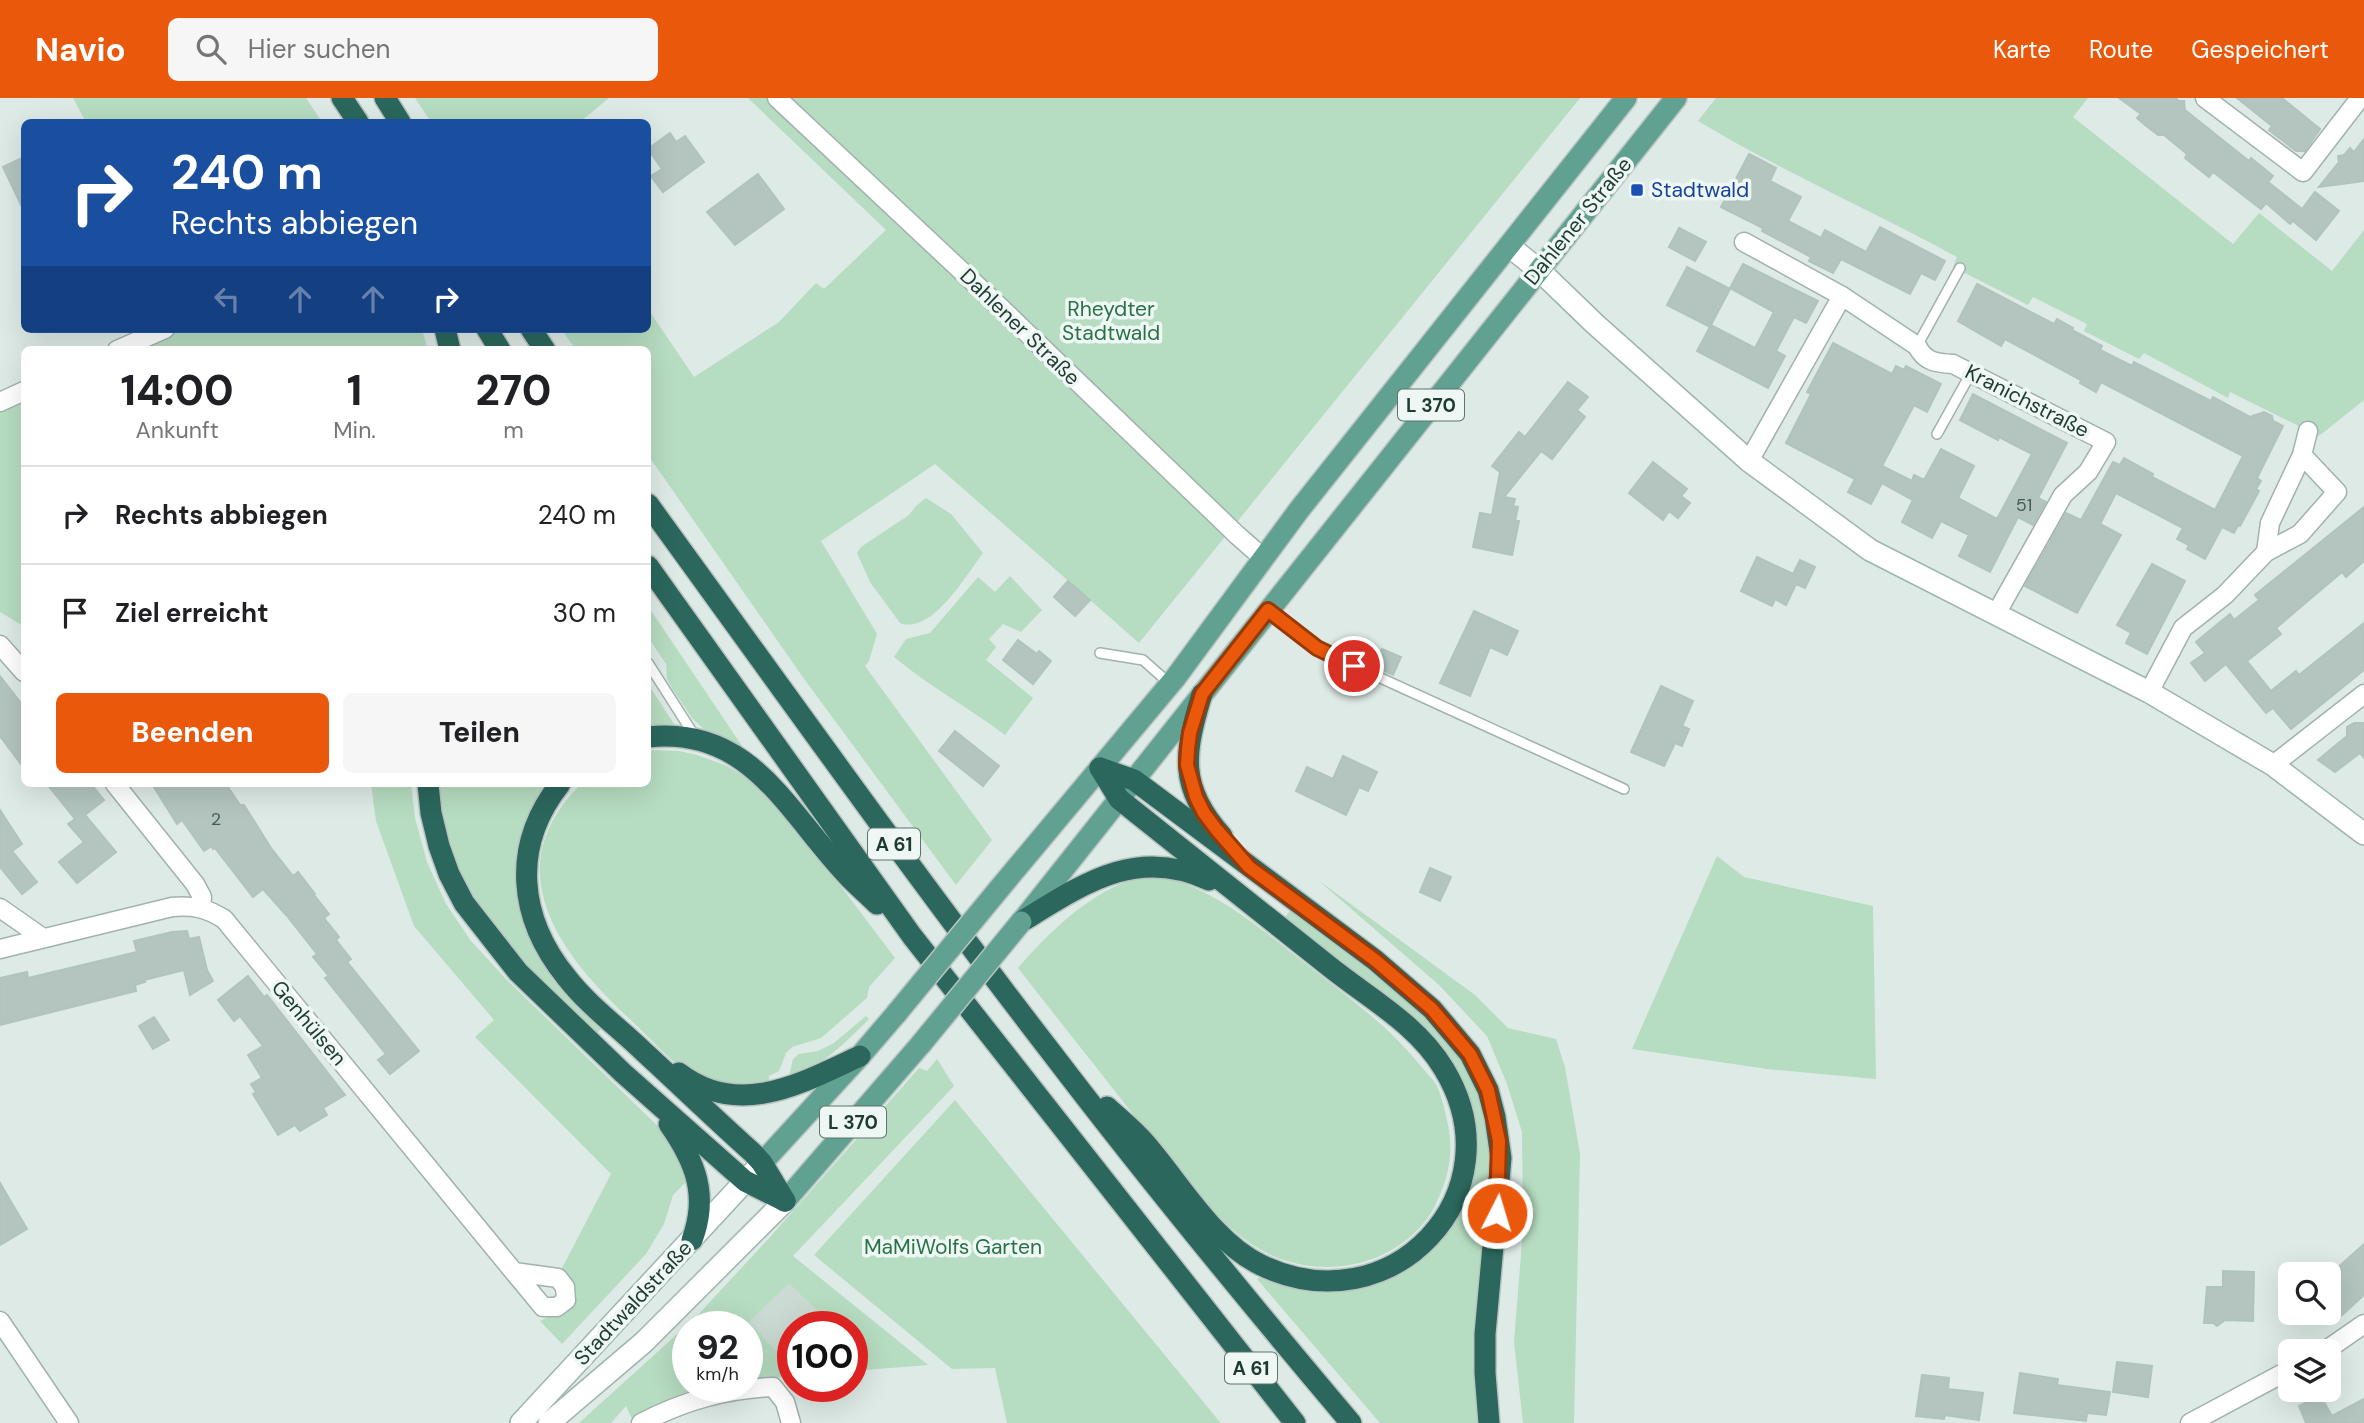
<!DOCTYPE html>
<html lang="de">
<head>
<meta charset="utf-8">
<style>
  :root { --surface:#fff; --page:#f6f6f6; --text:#202124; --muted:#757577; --line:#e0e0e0; --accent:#ea580c }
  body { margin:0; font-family:"DM Sans",sans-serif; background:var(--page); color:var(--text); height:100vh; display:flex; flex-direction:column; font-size:26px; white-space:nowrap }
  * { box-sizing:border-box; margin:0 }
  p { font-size:23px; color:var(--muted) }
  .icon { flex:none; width:38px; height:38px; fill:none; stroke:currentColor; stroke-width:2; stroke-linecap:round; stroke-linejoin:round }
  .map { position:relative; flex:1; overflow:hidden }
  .drawer { position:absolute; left:21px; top:248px; width:630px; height:441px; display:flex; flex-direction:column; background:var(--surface); border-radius:10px; box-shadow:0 7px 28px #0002 }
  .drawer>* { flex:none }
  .guide { position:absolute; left:21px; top:21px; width:630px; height:214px; border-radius:10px; box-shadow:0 7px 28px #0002; background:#1a4fa0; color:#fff; overflow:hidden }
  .fabs { position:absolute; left:2278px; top:1164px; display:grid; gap:14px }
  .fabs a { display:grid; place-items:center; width:63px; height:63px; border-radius:10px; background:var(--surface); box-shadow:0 7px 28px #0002; font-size:35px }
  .speed { position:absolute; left:672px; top:1213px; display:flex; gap:14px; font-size:35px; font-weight:700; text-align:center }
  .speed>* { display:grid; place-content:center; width:91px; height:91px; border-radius:50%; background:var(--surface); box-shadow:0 7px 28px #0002; line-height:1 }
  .speed small { font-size:18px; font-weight:400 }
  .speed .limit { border:10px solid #d22; background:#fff; color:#111 }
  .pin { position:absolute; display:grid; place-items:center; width:60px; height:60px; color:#fff; margin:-30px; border:4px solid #fff; border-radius:50%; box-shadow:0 2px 7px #0007 }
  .me { position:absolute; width:77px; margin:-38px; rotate:5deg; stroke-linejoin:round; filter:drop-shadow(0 0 5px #0008) }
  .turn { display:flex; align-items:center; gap:24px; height:147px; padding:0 35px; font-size:32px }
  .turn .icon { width:91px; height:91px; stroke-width:2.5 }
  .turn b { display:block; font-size:49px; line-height:60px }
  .lanes { display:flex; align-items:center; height:66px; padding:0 35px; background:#0003; justify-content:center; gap:35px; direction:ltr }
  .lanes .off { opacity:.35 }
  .eta { display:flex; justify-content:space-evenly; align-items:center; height:119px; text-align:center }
  .eta b { font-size:42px; font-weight:800; line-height:49px }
  .button { display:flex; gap:14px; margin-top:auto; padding:14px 35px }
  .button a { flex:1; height:80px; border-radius:10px; background:var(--accent); color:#fff; font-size:28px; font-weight:800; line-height:80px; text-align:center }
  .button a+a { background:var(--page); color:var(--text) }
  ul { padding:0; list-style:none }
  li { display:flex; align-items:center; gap:21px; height:98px; padding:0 35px; border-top:2px solid var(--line) }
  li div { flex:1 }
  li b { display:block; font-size:26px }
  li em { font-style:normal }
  header { display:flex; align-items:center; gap:42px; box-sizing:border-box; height:98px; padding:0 35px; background:var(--accent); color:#fff }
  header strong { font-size:33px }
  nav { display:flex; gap:38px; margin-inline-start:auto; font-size:24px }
  .search { width:490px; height:63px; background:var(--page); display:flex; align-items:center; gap:18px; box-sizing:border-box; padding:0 24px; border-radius:10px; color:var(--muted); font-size:26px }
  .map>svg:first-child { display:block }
  .built { fill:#ccdad4 }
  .green { fill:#b6dcc1 }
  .building { fill:#b3c5be; stroke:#b1c4bc; stroke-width:2 }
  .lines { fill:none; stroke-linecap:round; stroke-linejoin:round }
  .lane-casing { stroke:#a1b2ac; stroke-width:12 }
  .street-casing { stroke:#a1b2ac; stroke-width:21 }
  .secondary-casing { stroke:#9db6ad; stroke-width:24 }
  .primary-casing { stroke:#bcc4c2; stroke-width:24 }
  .highway-casing { stroke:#bcc4c2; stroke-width:24 }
  .lane { stroke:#fff; stroke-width:9 }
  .street { stroke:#fff; stroke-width:18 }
  .secondary { stroke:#fff; stroke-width:21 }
  .primary { stroke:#61a192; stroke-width:21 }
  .highway { stroke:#2b675c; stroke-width:21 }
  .primary-bridge-casing { stroke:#bcc4c2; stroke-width:24; stroke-linecap:butt }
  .primary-bridge { stroke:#61a192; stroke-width:21 }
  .route-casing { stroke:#983908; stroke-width:18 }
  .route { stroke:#ea580c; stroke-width:12 }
  .transit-dot { fill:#1a4fb4; stroke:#eef7f3; stroke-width:2.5 }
  .labels { text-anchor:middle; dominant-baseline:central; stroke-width:7; stroke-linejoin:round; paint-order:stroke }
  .number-label { font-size:18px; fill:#445d56 }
  .shield { fill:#eef7f3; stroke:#5d736d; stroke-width:2 }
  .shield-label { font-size:19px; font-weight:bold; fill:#1f3a33 }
  .transit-label { font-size:21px; fill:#164399; stroke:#eef7f3; text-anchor:start }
  .street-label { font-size:21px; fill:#1f3a33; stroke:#eef7f3 }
  .park-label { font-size:21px; fill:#297147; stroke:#eef7f3 }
</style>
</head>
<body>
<header>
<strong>Navio</strong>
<div class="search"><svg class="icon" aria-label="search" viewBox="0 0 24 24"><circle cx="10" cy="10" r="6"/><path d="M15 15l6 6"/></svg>Hier suchen</div>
<nav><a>Karte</a><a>Route</a><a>Gespeichert</a></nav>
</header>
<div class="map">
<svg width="2364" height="1325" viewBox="0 0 2364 1325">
  <rect width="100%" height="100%" fill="#deeae5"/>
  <polygon class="built" points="789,1184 829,1224 825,1228 793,1228 793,1262 789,1266 749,1224"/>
  <g class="green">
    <polygon points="73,0 306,0 322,24 86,24"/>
    <polygon points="415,0 609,0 580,24 431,24"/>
    <polygon points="748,0 1580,0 1139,545 935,366 821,443 877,536 869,563 865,568 992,742 956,787 802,578 648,357 648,252 576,252 561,231 648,231 648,211 694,279 779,224 816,185 824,191 886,132"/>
    <path d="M1716,0H2088L2073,19L2233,146L2259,115L2332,173L2364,132V302L2319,338L2230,294L2228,300L2144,255L2139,261L2084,233L2087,226L2033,199L2028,207L1953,169L1957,159C1871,112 1781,73 1698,23Z"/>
    <polygon points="168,231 422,231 428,252 121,252"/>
    <polygon points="24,295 24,524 20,526 0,514 0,307"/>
    <path d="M926,400L951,416L983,455C966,477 932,537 900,525L870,484L857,455L861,449L909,417L916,408Z"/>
    <path d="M1010,478L1042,512L1021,534L1003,526L989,541L996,549L986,562L1033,600L1005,637C969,610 929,588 894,559L906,541L930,535L978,479L995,494Z"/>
    <polygon points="648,508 744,651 709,636 692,620 673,592 667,581 666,566 648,539"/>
    <polygon points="648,586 676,629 648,630"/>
    <path d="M652,652L679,653L697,657L727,668L750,682L781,709L895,860L869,889L867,900L821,940L792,949L786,955L779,973L769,978V990C740,990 712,988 686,973C669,962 650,940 635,926C563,860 493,773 581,686H648V654Z"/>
    <path d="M371,686H411L415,720L427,764L446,806L471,843L505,880L667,1037L688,1082L673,1097L664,1126L646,1156L562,1246L540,1223L565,1210L574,1202C579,1188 572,1180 560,1174L611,1076L475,939L494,922L414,828L376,723Z"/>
    <path d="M433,686H548L527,720L521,744L518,787L603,929L596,936C543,885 485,837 453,770C444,751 438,708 433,686Z"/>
    <polygon points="1717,758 1744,779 1873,808 1876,981 1767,971 1632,951"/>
    <path d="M1165,779C1223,795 1269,838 1316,874C1353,903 1389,929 1419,966C1424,972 1431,979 1436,986C1442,997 1445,1014 1448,1027C1453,1049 1450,1073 1441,1094C1437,1103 1433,1114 1426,1122C1385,1175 1305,1184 1250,1145C1205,1113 1169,1064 1136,1020C1097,970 1057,920 1018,870C1046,837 1094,790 1137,781C1146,779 1156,780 1165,779Z"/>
    <polygon points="1318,782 1475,897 1508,930 1556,941 1565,969 1580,1056 1574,1325 1523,1325 1514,1244 1523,1132 1522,1034 1507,986 1487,938 1439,887"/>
    <polygon points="1291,811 1437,926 1466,965 1486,1012 1491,1054 1476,1264 1479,1325 1380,1325 1257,1181 1263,1178 1307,1191 1437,1144 1453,1125 1466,1095 1453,973 1284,821"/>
    <path d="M866,918L869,921C845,945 821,969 788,982L793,961L799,956L818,953L834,945Z"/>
    <polygon points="937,961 954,988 793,1158 928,1267 852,1273 852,1228 825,1228 829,1224 789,1185 749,1224 789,1266 793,1262 793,1278 747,1283 747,1228 688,1228 688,1288 718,1288 637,1320 632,1321 626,1308 611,1325 579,1325 696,1219 771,1138 919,970 927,973"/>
    <polygon points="955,1002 1219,1323 1221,1325 1007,1325 995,1270 952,1271 814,1157"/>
  </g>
  <g class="building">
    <polygon points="2119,0 2175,0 2179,3 2184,3 2185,12 2249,63 2251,60 2273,78 2268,84 2302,111 2315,94 2339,113 2316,142 2293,123 2290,126 2266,105 2261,111 2213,74 2209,79 2185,60 2187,56 2164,37 2158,37 2145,27 2137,20 2141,16"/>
    <polygon points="2237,0 2282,0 2320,31 2305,53 2296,53 2269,32 2272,28"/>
    <polygon points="670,35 676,44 685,38 704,64 663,94 651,78 662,71 648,51"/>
    <polygon points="2364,41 2364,83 2319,89 2339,64 2338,58 2344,57 2350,50 2354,54"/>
    <polygon points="1749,56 1776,70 1770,83 1801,99 1788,123 1821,140 1825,132 1866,154 1880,129 1945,163 1935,182 1921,175 1910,196 1841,161 1833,175 1809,163 1811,159 1762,133 1763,130 1721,109"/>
    <polygon points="24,59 24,113 3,69"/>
    <polygon points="758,76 784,111 735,147 707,114"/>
    <polygon points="1679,130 1706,144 1695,163 1669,149"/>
    <polygon points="1743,166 1818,203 1806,225 1794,219 1776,253 1785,258 1768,290 1697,253 1711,227 1755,250 1774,214 1730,190"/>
    <polygon points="1687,169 1730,191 1710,229 1667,207"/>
    <polygon points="1977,186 2054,226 2057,221 2073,230 2072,232 2102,248 2100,252 2132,268 2134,264 2211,303 2213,299 2250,319 2264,314 2272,318 2273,323 2283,328 2257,380 2261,383 2256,391 2259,393 2240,428 2238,427 2234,435 2222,429 2205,461 2187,451 2189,447 2177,441 2183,430 2116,395 2100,426 2121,437 2077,515 2025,488 2066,415 2081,422 2113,364 2120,367 2124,360 2153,376 2152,379 2215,412 2243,358 2101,284 2096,294 2080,285 2081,282 2005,241 2001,248 1958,223"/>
    <polygon points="1833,245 1892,276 1896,268 1904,272 1906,268 1941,286 1927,314 1914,307 1882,368 1912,383 1914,377 1924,382 1941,351 1974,368 1958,400 1997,421 2032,356 1999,339 1998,342 1960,322 1973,296 2067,345 2038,400 2046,404 2033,427 2018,419 1990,474 1959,458 1969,437 1941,423 1932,440 1902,424 1913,402 1882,385 1871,406 1848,394 1855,381 1786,345 1811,296 1807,294"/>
    <polygon points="1568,284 1588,299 1577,312 1585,319 1552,361 1541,353 1504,399 1515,401 1513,408 1518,409 1515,423 1519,423 1512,457 1473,449 1480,415 1492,417 1500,374 1492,368 1519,334 1525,339"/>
    <polygon points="1653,364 1687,391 1681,398 1690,405 1678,420 1669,413 1663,422 1629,395"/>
    <polygon points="2364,409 2364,463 2346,479 2342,474 2276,530 2281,536 2247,563 2271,593 2296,573 2299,577 2364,525 2364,572 2291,631 2273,610 2266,615 2226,566 2205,583 2191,565 2205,555 2196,544 2230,516 2234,522 2259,502 2255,497"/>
    <polygon points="1757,459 1793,476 1800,462 1815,469 1805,490 1796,486 1786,507 1775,501 1772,508 1741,493"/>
    <polygon points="2152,466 2185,483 2147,556 2126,545 2131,535 2117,527"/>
    <polygon points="1068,483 1090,502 1075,518 1054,499"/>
    <polygon points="1474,513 1518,533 1507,557 1490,549 1470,598 1440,585"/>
    <polygon points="1018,542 1037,556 1039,553 1051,563 1033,586 1003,562"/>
    <polygon points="1382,551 1401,559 1393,577 1374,568"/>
    <polygon points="0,578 24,609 24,670 0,638"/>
    <polygon points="1661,588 1693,603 1682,628 1689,631 1682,648 1675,645 1664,668 1631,654"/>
    <polygon points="2354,625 2364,625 2364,660 2360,655 2335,674 2318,662 2347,638 2347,629"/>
    <polygon points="955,633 999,668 983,688 939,653"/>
    <polygon points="1343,658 1377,674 1368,693 1359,689 1346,717 1296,693 1307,669 1333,681"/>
    <polygon points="47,686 91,686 104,702 85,717 116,754 77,785 59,764 84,744 68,726 75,721"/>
    <polygon points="152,686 226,686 240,707 244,707 271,750 293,778 298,774 315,796 314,797 329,816 324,820 339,839 336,842 351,861 347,864 419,953 390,976 378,962 386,956 325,880 329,878 313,859 317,856 287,818 263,791 253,799 215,750 213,751 212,748 204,753 182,722 177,726"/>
    <polygon points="0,712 22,746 12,753 37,784 22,796 0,769"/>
    <polygon points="1430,770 1451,779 1440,803 1420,794"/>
    <polygon points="187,833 189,841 199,839 207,872 213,883 190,897 184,872 144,882 145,884 135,887 136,893 0,927 0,880 27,874 28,880 137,854 134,843 172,834"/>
    <polygon points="248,878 264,899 267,897 345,997 323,1010 327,1017 300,1033 295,1027 278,1037 253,996 256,994 251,986 262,980 248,957 263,948 240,918 234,923 218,902"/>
    <polygon points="154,919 169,942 153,951 139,928"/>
    <polygon points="0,1085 27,1131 0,1147"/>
    <polygon points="2364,1146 2364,1197 2342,1217 2329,1221 2329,1183 2338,1175 2335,1172"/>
    <polygon points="2223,1173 2254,1174 2253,1223 2225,1222 2217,1228 2213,1225 2204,1225 2207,1189 2223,1189"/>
    <polygon points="2117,1264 2152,1268 2148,1299 2113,1294"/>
    <polygon points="2020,1275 2058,1281 2057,1287 2110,1294 2106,1317 2087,1315 2086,1323 2014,1315"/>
    <polygon points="1922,1277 1949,1280 1948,1291 1983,1295 1979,1322 1945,1317 1944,1321 1916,1318"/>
    <polygon points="2320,1297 2332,1318 2364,1301 2364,1325 2306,1325 2299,1308"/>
  </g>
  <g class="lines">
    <g class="lane-casing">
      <g id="lane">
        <polyline points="1917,248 1960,170"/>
        <polyline points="1937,336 1971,275"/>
        <polyline points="1270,513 1328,556 1624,691"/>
        <polyline points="1100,555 1143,562 1170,586"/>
        <polyline points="648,565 694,637"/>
      </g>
    </g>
    <g class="street-casing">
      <g id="street">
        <polyline points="777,0 1001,210 1237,437 1262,459"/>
        <polyline points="2205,0 2303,74 2360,0"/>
        <path d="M1744,144L1842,198L1917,248C1925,264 1936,265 1953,266L2106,344L2088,374L2063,397L1996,516"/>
        <polyline points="117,252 165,231"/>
        <polyline points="0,304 24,293"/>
        <polyline points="1749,363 1842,198"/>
        <polyline points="2266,454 2270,425 2302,357 2308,333"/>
        <polyline points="0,547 24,574"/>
        <polyline points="2149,594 2183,530 2225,497 2266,454 2300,436 2337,394 2302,357"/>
        <polyline points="2273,667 2364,596"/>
        <polyline points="115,686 195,786 202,799 201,809"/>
        <polyline points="0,810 43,840"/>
        <path d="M0,851L172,809C193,807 206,810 224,821L514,1174L543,1209H557L566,1202L565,1189L558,1180L514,1174"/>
        <polyline points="0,1223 69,1325"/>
        <polyline points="2325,1253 2364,1226"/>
        <path d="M641,1325C684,1303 725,1291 773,1289L785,1304L791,1325"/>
        <polyline points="2190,1325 2291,1271"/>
      </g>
    </g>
    <g class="secondary-casing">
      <g id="secondary">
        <polyline points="1509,148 1539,172 1595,226 1749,363 1870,452 2149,594 2273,667 2364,736"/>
        <polyline points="521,1325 762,1065"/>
        <polyline points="549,1325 644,1244 785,1103"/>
      </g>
    </g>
    <g class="primary-casing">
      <g id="primary">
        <polyline points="999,791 1176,579 1299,412 1626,0"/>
        <polyline points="1023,822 1676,0"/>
        <polyline points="762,1065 860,958 896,916"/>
        <polyline points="785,1103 921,946"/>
      </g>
    </g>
    <g class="highway-casing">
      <g id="highway">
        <polyline points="342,0 358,24"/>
        <polyline points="385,0 400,24"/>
        <polyline points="445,231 450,252"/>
        <polyline points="487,231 500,252"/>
        <polyline points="531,231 545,252"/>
        <path d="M648,406C781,589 912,774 1051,954C1147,1080 1248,1203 1351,1325"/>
        <polyline points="648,468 912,838 1295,1325"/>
        <path d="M1202,596C1184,655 1178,689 1222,738"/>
        <path d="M648,639C750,628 786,712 846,776C855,786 867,796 877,806"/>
        <path d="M1100,670L1119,701C1189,757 1259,813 1330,869C1370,901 1417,926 1444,971C1519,1095 1391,1230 1261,1167C1213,1144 1180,1085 1145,1045C1134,1032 1120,1021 1107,1009"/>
        <polyline points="1100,670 1134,682 1375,862 1432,911 1470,956 1488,992 1495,1019 1501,1060 1485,1236 1485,1275 1489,1325"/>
        <polyline points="428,686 431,715 439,748 449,776 464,805 518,874 623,975 745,1083 785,1103"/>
        <path d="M560,686C511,748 518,820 567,880C588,907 619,930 644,954C680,987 716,1022 753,1055L762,1065L785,1103"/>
        <path d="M1021,824C1083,786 1136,748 1209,782"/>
        <path d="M679,975C739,1021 802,985 860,958"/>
        <path d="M669,1026C695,1063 709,1097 692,1142"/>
      </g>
    </g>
    <use href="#lane" class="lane"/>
    <use href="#street" class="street"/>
    <use href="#secondary" class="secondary"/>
    <use href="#primary" class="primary"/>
    <use href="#highway" class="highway"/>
    <g class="primary-bridge-casing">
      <g id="primary-bridge">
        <polyline points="896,916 999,791"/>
        <polyline points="921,946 1021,824"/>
      </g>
    </g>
    <use href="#primary-bridge" class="primary-bridge"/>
  </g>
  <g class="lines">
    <g class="route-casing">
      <polyline id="route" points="1354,568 1317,550 1268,512 1202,596 1190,635 1188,651 1187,667 1196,699 1204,715 1216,731 1249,769 1375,862 1432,911 1470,956 1488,992 1499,1043 1497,1115"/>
    </g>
    <use href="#route" class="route"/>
  </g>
  <rect class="transit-dot" x="1630" y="85" width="14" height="14" rx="3.5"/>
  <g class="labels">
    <g class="number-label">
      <text x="2024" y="407">51</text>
      <text x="216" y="721">2</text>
    </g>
    <g class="shield">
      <rect x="1398" y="291.5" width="66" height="31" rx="5"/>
      <rect x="868" y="730.5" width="52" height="31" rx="5"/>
      <rect x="820" y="1008.5" width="66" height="31" rx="5"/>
      <rect x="1225" y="1254.5" width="52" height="31" rx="5"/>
    </g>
    <g class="shield-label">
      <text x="1431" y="307">L 370</text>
      <text x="894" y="746">A 61</text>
      <text x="853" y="1024">L 370</text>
      <text x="1251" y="1270">A 61</text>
    </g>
    <g class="transit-label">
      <text x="1651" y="92">Stadtwald</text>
    </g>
    <g class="street-label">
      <text transform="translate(1578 123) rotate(-51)">Dahlener Straße</text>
      <text transform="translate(1020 229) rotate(44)">Dahlener Straße</text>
      <text transform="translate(2027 303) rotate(27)">Kranichstraße</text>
      <text transform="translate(309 925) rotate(50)">Genhülsen</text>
      <text transform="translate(633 1205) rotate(-47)">Stadtwaldstraße</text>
    </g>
    <g class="park-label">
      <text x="1111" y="211">Rheydter<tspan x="1111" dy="24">Stadtwald</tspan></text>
      <text x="953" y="1149">MaMiWolfs Garten</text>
    </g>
  </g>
</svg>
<div class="fabs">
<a><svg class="icon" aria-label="search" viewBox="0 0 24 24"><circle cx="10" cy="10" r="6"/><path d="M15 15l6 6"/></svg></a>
<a><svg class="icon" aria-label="layers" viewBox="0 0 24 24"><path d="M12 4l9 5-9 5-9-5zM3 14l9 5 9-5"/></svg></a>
</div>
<div class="speed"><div>92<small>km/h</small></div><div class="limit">100</div></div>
<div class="pin" style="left:1354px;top:568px;background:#d93025"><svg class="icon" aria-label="arrive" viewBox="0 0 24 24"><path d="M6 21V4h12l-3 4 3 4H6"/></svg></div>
<svg class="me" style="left:1497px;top:1115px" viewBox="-20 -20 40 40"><circle r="17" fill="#ea580c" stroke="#fff" stroke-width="3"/><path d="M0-11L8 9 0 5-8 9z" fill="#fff"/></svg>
<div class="guide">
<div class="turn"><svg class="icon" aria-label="right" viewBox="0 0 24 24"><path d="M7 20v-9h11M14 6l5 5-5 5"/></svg><div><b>240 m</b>Rechts abbiegen</div></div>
<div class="lanes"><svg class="icon off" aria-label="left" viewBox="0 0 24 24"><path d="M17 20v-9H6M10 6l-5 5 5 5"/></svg><svg class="icon off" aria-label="ahead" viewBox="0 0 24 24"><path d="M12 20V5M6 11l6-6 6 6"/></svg><svg class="icon off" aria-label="ahead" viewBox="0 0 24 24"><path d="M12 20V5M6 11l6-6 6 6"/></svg><svg class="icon" aria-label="right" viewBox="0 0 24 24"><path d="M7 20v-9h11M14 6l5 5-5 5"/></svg></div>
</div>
<section class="drawer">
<div class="eta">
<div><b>14:00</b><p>Ankunft</p></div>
<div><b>1</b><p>Min.</p></div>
<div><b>270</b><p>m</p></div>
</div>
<ul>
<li><svg class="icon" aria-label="right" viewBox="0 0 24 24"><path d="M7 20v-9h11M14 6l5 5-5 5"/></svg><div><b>Rechts abbiegen</b></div><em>240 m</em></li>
<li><svg class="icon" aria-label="arrive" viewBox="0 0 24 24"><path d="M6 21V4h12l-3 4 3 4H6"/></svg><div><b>Ziel erreicht</b></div><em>30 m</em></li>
</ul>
<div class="button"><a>Beenden</a><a>Teilen</a></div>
</section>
</div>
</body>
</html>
